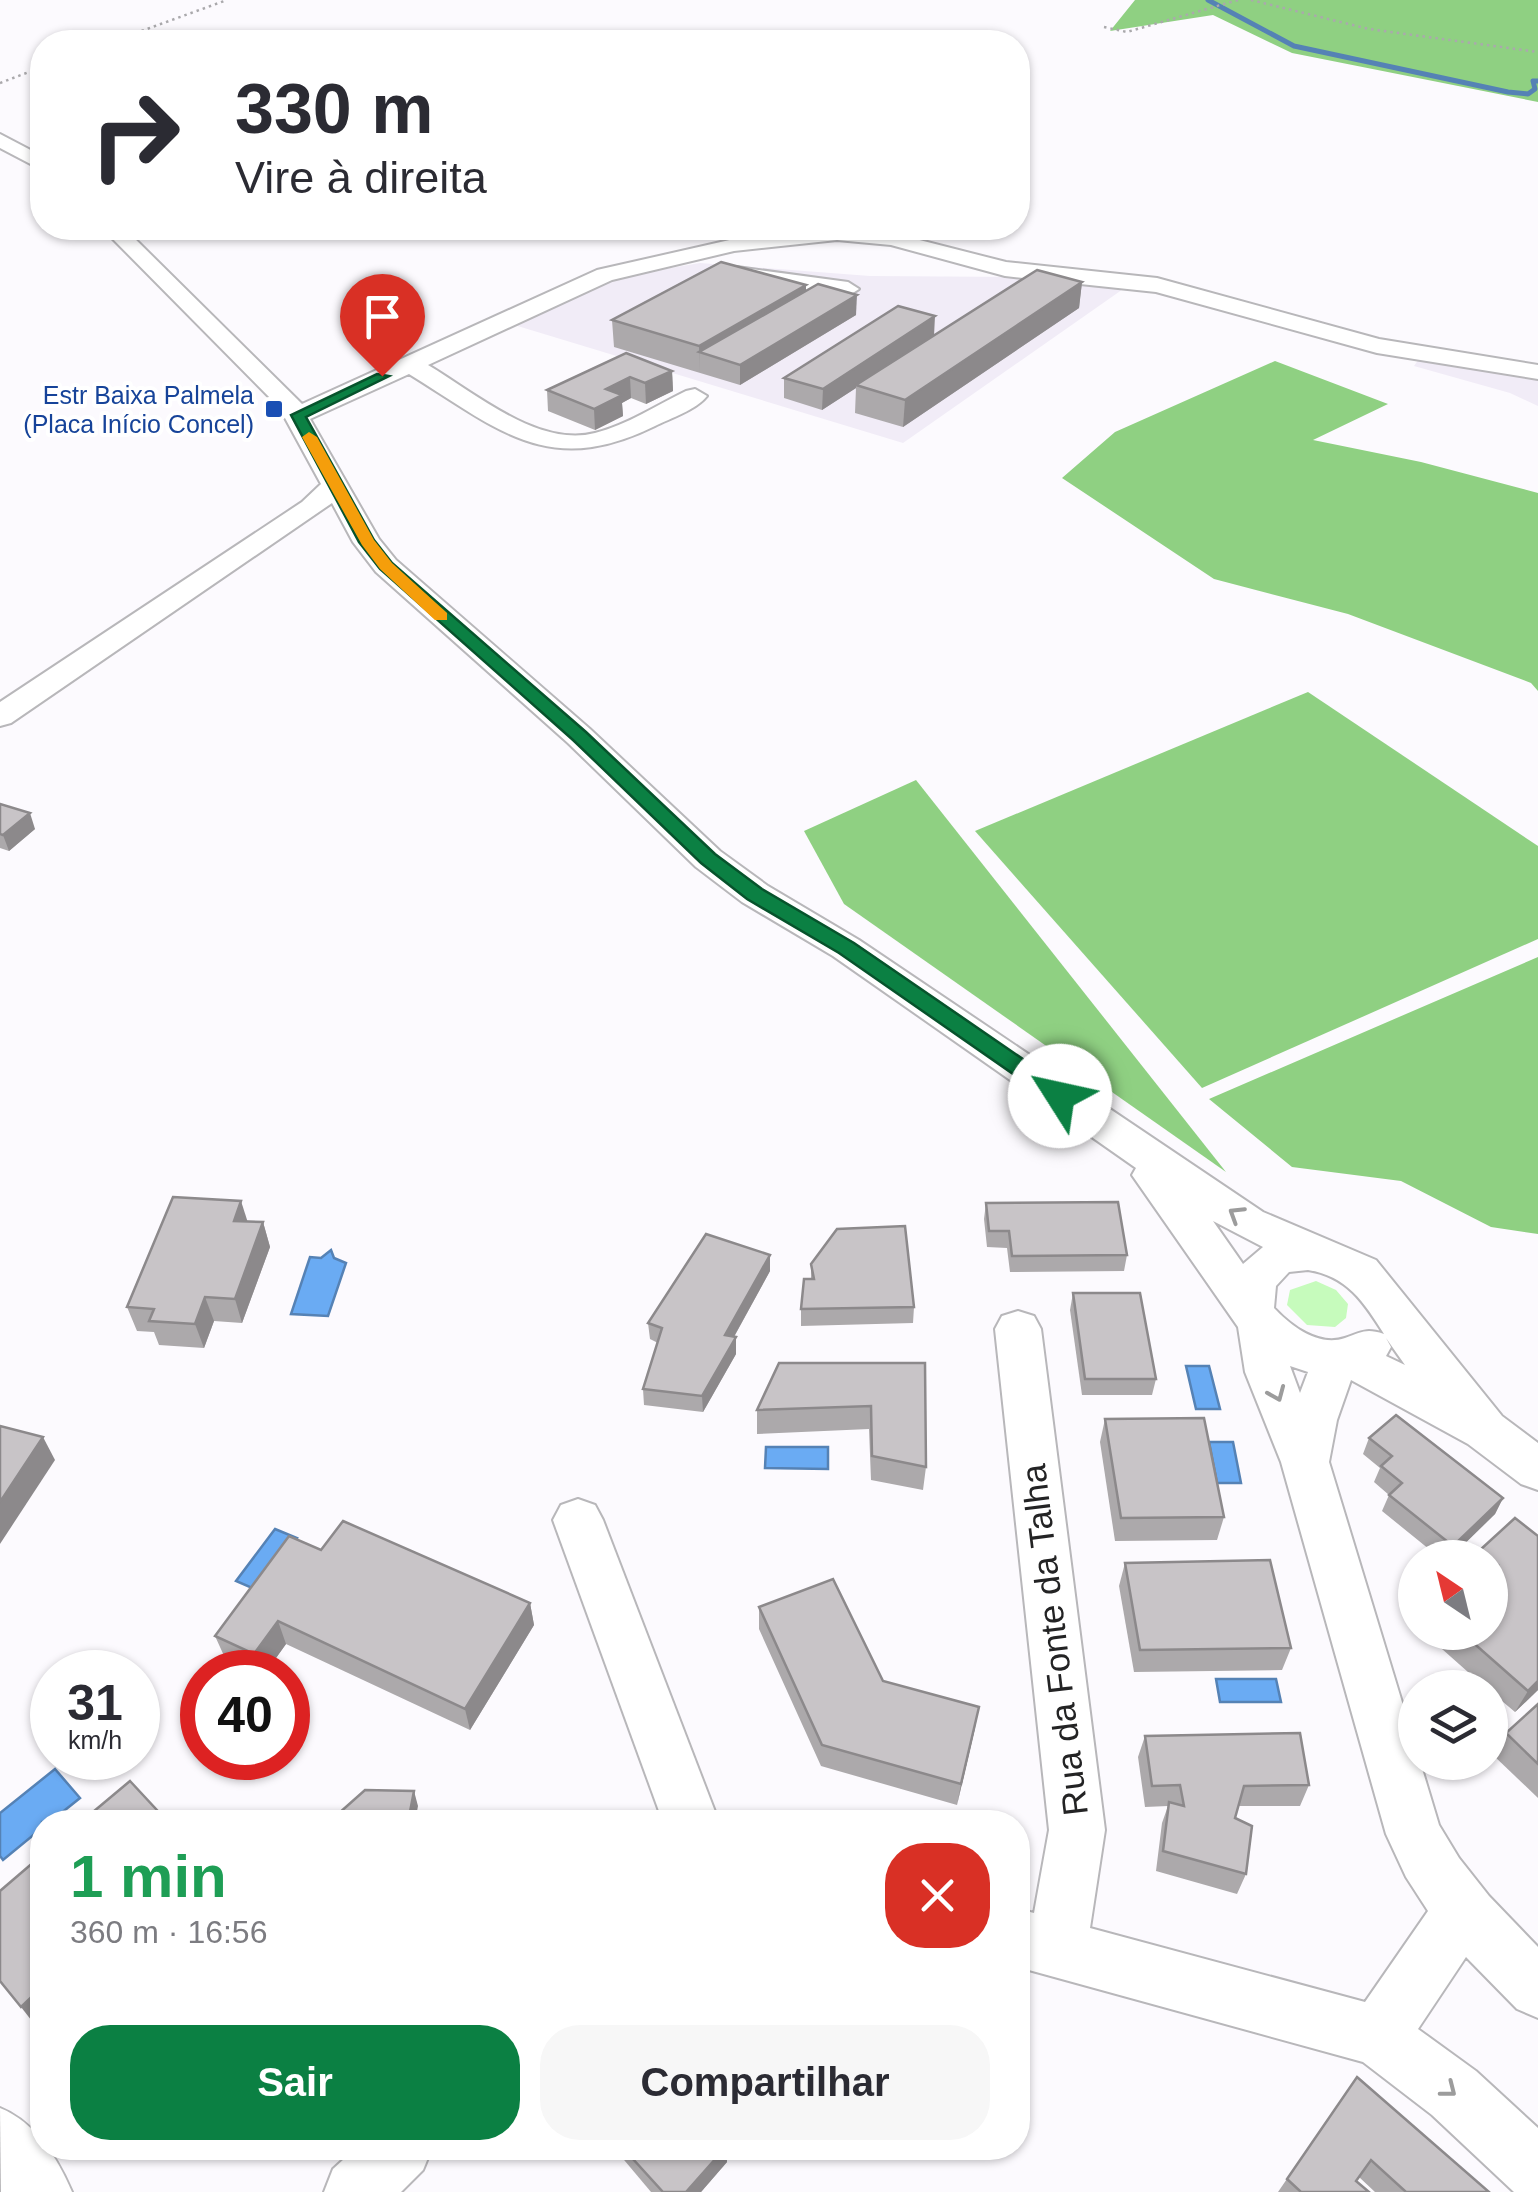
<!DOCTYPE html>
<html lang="pt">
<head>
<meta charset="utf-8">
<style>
  :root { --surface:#fff; --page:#f7f7f7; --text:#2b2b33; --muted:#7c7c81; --accent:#0b8043 }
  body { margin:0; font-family:Helvetica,sans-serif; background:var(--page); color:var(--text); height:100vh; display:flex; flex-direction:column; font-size:38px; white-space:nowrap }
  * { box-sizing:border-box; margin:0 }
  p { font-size:32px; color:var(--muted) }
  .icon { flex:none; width:55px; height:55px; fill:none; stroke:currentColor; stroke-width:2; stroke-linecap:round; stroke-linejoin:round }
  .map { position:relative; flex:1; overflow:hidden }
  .sheet { position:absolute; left:30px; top:1810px; width:1000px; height:350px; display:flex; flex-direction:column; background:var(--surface); border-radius:40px; box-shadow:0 2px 8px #0004 }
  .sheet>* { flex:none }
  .guide { position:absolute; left:30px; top:30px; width:1000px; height:210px; border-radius:40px; box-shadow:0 2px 8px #0004; background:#fff; color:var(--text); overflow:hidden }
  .needle { width:65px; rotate:325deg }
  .tools { position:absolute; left:1398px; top:1540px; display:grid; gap:20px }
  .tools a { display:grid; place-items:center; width:110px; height:110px; border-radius:50%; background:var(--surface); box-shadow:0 2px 8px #0004; font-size:50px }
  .speed { position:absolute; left:30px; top:1650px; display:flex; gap:20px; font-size:50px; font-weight:700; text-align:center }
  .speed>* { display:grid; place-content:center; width:130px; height:130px; border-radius:50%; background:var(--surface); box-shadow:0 2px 8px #0004; line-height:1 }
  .speed small { font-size:25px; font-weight:400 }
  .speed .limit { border:15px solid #d22; background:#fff; color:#111 }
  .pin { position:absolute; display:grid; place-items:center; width:85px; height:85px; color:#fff; margin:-102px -42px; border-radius:50% 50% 50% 0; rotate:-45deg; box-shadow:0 0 10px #0007 }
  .pin .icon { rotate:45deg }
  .me { position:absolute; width:110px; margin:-55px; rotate:305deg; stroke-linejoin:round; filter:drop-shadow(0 0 8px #0008) }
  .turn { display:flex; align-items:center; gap:35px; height:210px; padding:0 40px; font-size:45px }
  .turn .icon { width:130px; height:130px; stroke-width:2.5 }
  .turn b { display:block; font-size:70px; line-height:85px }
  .round { display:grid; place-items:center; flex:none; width:105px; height:105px; border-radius:40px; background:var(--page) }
  .head { display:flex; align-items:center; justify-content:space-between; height:170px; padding:0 40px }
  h1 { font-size:60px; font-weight:800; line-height:75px; color:#1e9e55 }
  .action { display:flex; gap:20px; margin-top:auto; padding:20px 40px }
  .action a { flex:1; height:115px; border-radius:40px; background:var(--accent); color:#fff; font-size:40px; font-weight:800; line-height:115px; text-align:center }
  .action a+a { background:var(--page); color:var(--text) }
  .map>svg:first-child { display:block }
  .built { fill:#f1ecf7 }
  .green { fill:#c6fbbc }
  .forest { fill:#8fd082 }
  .water { fill:#6aabf3; stroke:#5582b5; stroke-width:2.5 }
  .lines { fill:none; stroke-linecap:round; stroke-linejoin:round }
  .stream { stroke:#5582b5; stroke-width:5 }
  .minor-casing { stroke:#b8b7ba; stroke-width:4 }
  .path { stroke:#aaa9ac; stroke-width:2.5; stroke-dasharray:2.5 4; stroke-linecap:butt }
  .minor { fill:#fff; fill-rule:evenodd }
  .wall { fill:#aca9ab }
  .shaded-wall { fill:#8c898b }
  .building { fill:#c8c4c7; stroke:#8c898b; stroke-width:2.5 }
  .oneway { stroke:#9c9c9c }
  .route { fill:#0b8043; stroke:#07532c; stroke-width:2.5 }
  .slow { fill:#f59e0b }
  .transit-dot { fill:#1a4fb4; stroke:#fff; stroke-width:4 }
  .labels { text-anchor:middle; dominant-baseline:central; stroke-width:8; stroke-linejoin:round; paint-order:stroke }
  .far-transit-label { font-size:25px; fill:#164399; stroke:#fff; text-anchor:end }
  .near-street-label { font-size:35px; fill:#232324; stroke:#fff }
</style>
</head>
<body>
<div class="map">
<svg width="1538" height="2192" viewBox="0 0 1538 2192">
  <rect width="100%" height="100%" fill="#fcfafe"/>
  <g class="built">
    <polygon points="700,263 870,276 1038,277 1126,287 903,443 511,324 617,277"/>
    <polygon points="1421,356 1538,375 1538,406 1510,393 1414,366"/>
  </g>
  <polygon class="green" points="1316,1281 1336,1290 1348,1304 1346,1318 1335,1327 1307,1325 1287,1305 1290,1290"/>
  <g class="forest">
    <polygon points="1135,0 1538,0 1538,102 1292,53 1213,15 1110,31"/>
    <polygon points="1275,361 1388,404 1313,440 1421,462 1538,493 1538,691 1531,683 1348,614 1214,579 1062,478 1115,432"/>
    <polygon points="1308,692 1538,846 1538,939 1202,1088 975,831"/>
    <polygon points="916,780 1226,1172 844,904 804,831"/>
    <polygon points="1538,957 1538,1234 1491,1227 1401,1181 1292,1167 1209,1099"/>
  </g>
  <g class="water">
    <polygon points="331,1250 334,1258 346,1263 328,1316 291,1314 310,1257 321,1258"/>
    <polygon points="1186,1366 1209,1366 1220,1409 1196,1409"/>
    <polygon points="1209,1442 1233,1442 1241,1483 1217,1483"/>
    <polygon points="766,1447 828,1447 828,1469 765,1468"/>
    <polygon points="275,1529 297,1538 259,1591 236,1581"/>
    <polygon points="1216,1679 1276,1679 1281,1702 1220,1702"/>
    <polygon points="55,1769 80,1798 50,1822 42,1822 42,1828 3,1860 0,1856 0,1813"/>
  </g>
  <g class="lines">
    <polyline class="stream" points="1208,0 1294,46 1508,92 1528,94 1535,89 1533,81 1538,81"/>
    <g class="minor-casing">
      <g id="minor">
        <polygon points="0,134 42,156 42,170 0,148"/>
        <path d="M102,228H124L302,404L597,270L734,239L837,228L892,233L1006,262L1157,278L1379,339L1538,365V379L1377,353L1156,292L1005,276L891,245L837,240L734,251L612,280L428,365C474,392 538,448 595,433C627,425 657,405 686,391L695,389L707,396C696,410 671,418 655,426C548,479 498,429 409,374L310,419L379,539L396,560L590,729L720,851L768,886L859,940L1263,1212L1376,1260L1502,1416L1538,1443V1490L1521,1484L1468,1444L1351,1380L1337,1420L1329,1462L1415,1745V1762H1420L1439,1825L1459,1858L1489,1896L1538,1947V2018L1517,2009L1466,1957L1418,2029L1476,2071L1538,2128V2192H1514L1432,2115L1363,2062L1018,1967V1909L1034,1913L1049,1830L995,1329L1002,1316L1018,1311L1034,1316L1041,1329L1105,1830L1090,1928L1365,2002L1428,1911L1406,1877L1386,1834L1281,1462L1245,1372L1238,1327L1132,1175L1136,1168L833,956L742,902L696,867L568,743L376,572L353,542L332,503L11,723L0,726V702L302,502L321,484L279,407ZM1213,1221L1263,1247L1243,1264ZM1308,1270C1347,1276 1364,1302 1384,1334C1366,1328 1362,1332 1345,1338C1318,1347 1291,1326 1274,1308L1276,1286L1289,1272ZM1386,1338L1405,1365L1386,1356L1391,1347ZM1290,1366L1308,1372L1300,1393Z"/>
        <polygon points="737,267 848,282 859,289 848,296 729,279 726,274 729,269"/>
        <polygon points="578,1499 595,1505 603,1520 719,1822 663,1822 553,1520 561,1505"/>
        <path d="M0,2108C35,2122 57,2157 72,2192H1Z"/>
        <polygon points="356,2148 432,2148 423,2170 401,2192 324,2192 333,2169"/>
      </g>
    </g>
    <g class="path">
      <polyline points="1251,0 1369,29 1538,52"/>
      <polyline points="1104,27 1127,32 1238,0"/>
      <polyline points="111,42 227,0"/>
      <polyline points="0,83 42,67"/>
    </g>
    <use href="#minor" class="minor"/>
  </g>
  <g class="wall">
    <polygon points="1082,282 1079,308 903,427 855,413 856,388 822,410 784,398 784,378 934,335"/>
    <polygon points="806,285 806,291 856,315 740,385 614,347 612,320"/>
    <polygon points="672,371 673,391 646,404 631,398 622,403 623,416 595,430 548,411 547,390"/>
    <polygon points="0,804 35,829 9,851 0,848"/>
    <polygon points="986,1203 1127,1255 1124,1271 1010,1272 1007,1248 987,1247 984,1219"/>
    <polygon points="247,1221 263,1222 270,1247 242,1323 214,1321 204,1348 159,1345 154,1332 137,1331 127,1307"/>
    <polygon points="770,1255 770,1271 734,1337 736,1337 736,1354 703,1412 644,1405 643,1389 658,1343 650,1339 648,1323"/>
    <polygon points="811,1264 914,1307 913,1323 801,1326 801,1309 811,1279"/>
    <polygon points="1073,1293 1156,1379 1152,1395 1082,1395 1070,1310"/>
    <polygon points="925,1363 926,1467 923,1490 871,1480 869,1429 757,1434 757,1410"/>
    <polygon points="1105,1419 1224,1517 1217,1540 1115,1541 1100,1442"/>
    <polygon points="1369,1438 1503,1498 1495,1514 1450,1558 1440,1558 1382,1511 1389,1495 1374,1482 1380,1468 1363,1454"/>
    <polygon points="1538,1536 1538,1690 1515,1712 1490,1691 1490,1688 1486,1688 1433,1641 1438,1632 1490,1632 1490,1558 1476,1558 1480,1550"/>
    <polygon points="321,1550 530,1603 534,1625 470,1730 286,1644 266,1672 255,1672 225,1658 215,1636"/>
    <polygon points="1125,1563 1291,1648 1282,1670 1134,1672 1119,1586"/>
    <polygon points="759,1607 883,1681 975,1728 957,1805 821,1766 759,1629"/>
    <polygon points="1538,1704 1538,1798 1493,1755 1506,1733"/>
    <polygon points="1145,1736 1309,1785 1300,1806 1238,1806 1235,1818 1246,1874 1237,1894 1156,1871 1162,1823 1168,1806 1145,1807 1138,1757"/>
    <polygon points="1357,2077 1489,2192 1375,2192 1359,2177 1356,2181 1369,2192 1278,2192"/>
    <polygon points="614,2148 726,2148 727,2162 701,2192 651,2192"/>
  </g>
  <g class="shaded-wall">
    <polygon points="1082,282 1079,308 903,427 905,400"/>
    <polygon points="806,285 806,311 699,352 700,373 699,346"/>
    <polygon points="857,295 856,315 740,385 740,365"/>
    <polygon points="935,316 934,336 856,385 856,388 822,410 823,389"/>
    <polygon points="672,371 673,391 646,404 645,383"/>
    <polygon points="630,377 631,398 622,403 623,416 595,430 594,409 606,389"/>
    <polygon points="30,813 35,829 9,851 3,835"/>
    <polygon points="241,1201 249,1226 234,1221"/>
    <polygon points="263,1222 270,1247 242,1323 235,1299"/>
    <polygon points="770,1255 770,1271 726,1351 725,1335"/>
    <polygon points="205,1297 214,1321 204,1348 195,1324"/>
    <polygon points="736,1337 736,1354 703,1412 702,1396"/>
    <polygon points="43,1437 55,1460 0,1544 0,1502"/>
    <polygon points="1503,1498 1495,1514 1450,1558 1448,1558 1453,1546"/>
    <polygon points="530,1603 534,1625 470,1730 465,1709"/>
    <polygon points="278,1621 286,1644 266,1672 261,1672 254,1654"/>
    <polygon points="1538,1681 1538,1690 1515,1712 1528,1691"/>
    <polygon points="979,1707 975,1728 957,1805 961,1784"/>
    <polygon points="414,1791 418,1806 415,1822 408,1822"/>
    <polygon points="42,1987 42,2019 35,2025 21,2007"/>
    <polygon points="725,2148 726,2148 727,2162 701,2192 686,2192"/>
  </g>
  <g class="building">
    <polygon points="721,262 806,285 699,346 612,320"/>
    <polygon points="1037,270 1082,282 905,400 856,385"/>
    <polygon points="818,284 857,295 740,365 699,352"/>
    <polygon points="898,306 935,316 823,389 784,378"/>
    <polygon points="626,353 672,371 645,383 630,377 606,389 622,395 594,409 547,390"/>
    <polygon points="0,804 30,813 3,835 0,834"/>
    <polygon points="173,1197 241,1201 234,1221 263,1222 235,1299 205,1297 195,1324 149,1321 154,1309 127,1307"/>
    <polygon points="1118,1202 1127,1255 1012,1256 1009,1231 989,1231 986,1203"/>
    <polygon points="905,1226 914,1307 801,1309 804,1279 814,1279 811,1264 837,1229"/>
    <polygon points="706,1234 770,1255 725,1335 736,1337 702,1396 643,1389 662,1328 648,1323"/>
    <polygon points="1073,1293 1140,1293 1156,1379 1085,1379"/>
    <polygon points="779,1363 925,1363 926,1467 872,1456 871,1406 757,1410"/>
    <polygon points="1396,1415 1503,1498 1453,1546 1389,1495 1402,1483 1381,1466 1392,1456 1369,1438"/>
    <polygon points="1204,1418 1224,1517 1121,1518 1105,1419"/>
    <polygon points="0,1426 43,1437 0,1502"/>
    <polygon points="1515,1518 1538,1536 1538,1681 1528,1691 1461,1632 1490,1632 1490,1572 1498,1565 1480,1550"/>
    <polygon points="343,1521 530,1603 465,1709 278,1621 254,1654 215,1636 289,1536 321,1550"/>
    <polygon points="1270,1560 1291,1648 1140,1650 1125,1563"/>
    <polygon points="833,1579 883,1681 979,1707 961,1784 822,1745 759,1607"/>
    <polygon points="1538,1704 1538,1764 1506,1733"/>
    <polygon points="1300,1733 1309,1785 1244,1786 1235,1818 1252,1826 1246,1874 1163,1851 1169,1802 1184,1806 1180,1785 1152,1786 1145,1736"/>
    <polygon points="130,1781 168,1822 81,1822"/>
    <polygon points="365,1790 414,1791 408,1822 329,1822"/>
    <polygon points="507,1813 516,1822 496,1822"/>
    <polygon points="42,1855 42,1987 21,2007 0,1981 0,1891"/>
    <polygon points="1357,2077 1489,2192 1406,2192 1371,2160 1356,2181 1369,2192 1301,2192 1287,2179"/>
    <polygon points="623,2148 725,2148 686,2192 663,2192"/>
  </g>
  <defs><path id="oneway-chevron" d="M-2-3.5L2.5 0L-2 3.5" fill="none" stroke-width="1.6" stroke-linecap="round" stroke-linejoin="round" transform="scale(2.5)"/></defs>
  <g class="oneway">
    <use href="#oneway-chevron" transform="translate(1236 1214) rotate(-148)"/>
    <use href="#oneway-chevron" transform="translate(1277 1394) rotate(67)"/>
    <use href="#oneway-chevron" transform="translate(1449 2090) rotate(38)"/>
  </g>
  <polygon class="route" points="377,374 389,376 306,417 374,540 392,563 586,732 715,854 762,889 854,943 1068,1090 1072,1096 1068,1101 1052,1101 839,953 747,899 701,863 573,740 380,569 359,542 291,415"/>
  <polygon class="slow" points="309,432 317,437 374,540 392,563 447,613 447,620 435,620 380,569 362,545 302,437"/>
  <rect class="transit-dot" x="264" y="399" width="20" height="20" rx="5"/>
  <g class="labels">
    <g class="far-transit-label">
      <text x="254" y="395">Estr Baixa Palmela<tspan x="254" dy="29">(Placa Início Concel)</tspan></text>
    </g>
    <g class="near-street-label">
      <text transform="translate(1054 1640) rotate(-97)">Rua da Fonte da Talha</text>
    </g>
  </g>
</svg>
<div class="tools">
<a><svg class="needle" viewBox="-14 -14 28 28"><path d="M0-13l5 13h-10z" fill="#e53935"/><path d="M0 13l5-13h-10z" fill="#7c7c81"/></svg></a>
<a><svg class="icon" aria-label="layers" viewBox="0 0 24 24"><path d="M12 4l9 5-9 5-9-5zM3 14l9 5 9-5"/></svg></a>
</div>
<div class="speed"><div>31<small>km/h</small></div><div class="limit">40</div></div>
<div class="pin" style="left:382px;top:376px;background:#d93025"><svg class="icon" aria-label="arrive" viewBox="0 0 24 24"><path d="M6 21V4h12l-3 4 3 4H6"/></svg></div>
<svg class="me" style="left:1060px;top:1096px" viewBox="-20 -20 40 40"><circle r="19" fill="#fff"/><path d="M0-13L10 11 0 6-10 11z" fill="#0b8043"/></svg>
<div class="guide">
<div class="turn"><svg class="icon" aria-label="right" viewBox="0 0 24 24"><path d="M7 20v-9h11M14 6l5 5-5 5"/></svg><div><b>330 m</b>Vire à direita</div></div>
</div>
<section class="sheet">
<div class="head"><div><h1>1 min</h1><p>360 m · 16:56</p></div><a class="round" style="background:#d93025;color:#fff"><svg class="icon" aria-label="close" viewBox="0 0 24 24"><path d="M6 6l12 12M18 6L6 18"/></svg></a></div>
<div class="action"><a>Sair</a><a>Compartilhar</a></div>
</section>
</div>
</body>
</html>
